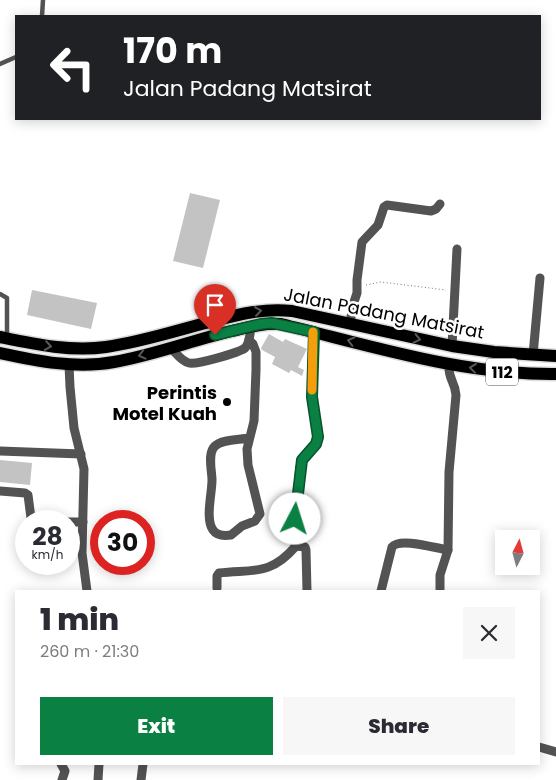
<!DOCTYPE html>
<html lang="en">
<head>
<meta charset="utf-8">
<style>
  :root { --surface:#fff; --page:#f7f7f7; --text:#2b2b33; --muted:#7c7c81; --accent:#0b8043 }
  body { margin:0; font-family:Poppins,sans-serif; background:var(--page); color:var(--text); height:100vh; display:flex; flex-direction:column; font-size:19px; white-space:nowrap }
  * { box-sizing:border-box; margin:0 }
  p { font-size:16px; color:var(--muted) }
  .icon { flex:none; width:28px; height:28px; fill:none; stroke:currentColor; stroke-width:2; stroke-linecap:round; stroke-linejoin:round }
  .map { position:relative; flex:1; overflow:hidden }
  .details { position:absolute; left:15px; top:590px; width:525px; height:175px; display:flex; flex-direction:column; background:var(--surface); border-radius:0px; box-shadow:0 2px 12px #0003 }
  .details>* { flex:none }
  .banner { position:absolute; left:15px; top:15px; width:526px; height:105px; border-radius:0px; box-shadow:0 2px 12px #0003; background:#202124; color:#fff; overflow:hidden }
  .needle { width:32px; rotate:6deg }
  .buttons { position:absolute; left:495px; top:530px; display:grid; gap:10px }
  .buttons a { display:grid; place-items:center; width:45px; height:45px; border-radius:0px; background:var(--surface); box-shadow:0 2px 12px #0003; font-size:25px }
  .speed { position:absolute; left:15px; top:510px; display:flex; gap:10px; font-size:25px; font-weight:700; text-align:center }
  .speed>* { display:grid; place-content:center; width:65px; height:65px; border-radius:50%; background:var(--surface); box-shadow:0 2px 12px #0003; line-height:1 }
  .speed small { font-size:12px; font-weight:400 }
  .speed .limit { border:8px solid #d22; background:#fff; color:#111 }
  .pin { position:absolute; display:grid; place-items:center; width:42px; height:42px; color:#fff; margin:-51px -21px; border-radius:50% 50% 50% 0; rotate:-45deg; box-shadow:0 0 5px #0007 }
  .pin .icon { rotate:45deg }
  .me { position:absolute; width:55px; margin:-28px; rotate:5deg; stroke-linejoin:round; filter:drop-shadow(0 0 4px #0008) }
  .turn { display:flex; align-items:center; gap:18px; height:105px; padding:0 25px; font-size:22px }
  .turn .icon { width:65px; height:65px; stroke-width:2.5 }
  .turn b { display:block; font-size:35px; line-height:42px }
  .round { display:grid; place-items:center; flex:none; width:52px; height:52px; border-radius:0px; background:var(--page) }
  .overview { display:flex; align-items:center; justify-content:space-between; height:85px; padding:0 25px }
  h1 { font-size:30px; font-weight:800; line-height:38px }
  .primary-button { display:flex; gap:10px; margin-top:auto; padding:10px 25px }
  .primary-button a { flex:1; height:58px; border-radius:0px; background:var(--accent); color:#fff; font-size:20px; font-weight:800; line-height:58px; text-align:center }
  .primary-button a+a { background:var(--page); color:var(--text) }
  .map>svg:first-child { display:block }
  .building { fill:#c3c3c3 }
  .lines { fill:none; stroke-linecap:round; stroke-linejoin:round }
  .primary-casing { stroke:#dbdbdb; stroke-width:15 }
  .path { stroke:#757575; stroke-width:1; stroke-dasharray:1 2.5; stroke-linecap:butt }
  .lane { stroke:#535353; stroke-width:4.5 }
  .street { stroke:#535353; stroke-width:9 }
  .primary { stroke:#000; stroke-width:12 }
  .oneway { stroke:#595959 }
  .route-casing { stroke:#07532c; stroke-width:12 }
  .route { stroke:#0b8043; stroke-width:9 }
  .slow { stroke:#f59e0b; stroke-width:9 }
  .poi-dot { fill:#000; stroke:#fff; stroke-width:2 }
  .labels { text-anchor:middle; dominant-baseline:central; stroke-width:5; stroke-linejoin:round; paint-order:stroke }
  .shield { fill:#fff; stroke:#4c4c4c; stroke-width:1 }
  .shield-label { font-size:16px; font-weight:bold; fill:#000 }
  .street-label { font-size:18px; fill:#000; stroke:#fff }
  .poi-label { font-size:18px; font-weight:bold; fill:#000; stroke:#fff; text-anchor:end }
</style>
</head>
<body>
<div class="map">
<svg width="556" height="780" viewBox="0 0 556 780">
  <rect width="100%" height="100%" fill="#fff"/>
  <g class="building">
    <polygon points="190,193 220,200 203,268 173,261"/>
    <polygon points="32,290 97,303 91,329 27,315"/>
    <polygon points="269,334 283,342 285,339 307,349 298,367 304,370 302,376 291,370 289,373 272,364 275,357 262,350 261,348"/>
    <polygon points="0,460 32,463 30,485 0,482"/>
  </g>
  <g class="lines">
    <g class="primary-casing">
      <g id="primary">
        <path d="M0,337C34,344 71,352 106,347C142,342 178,330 213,321C240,314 264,308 292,311L452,346L494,352L556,356"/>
        <path d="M0,353C37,361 76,369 114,362C154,355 193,340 232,331C249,327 264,323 281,324C372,346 462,375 556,374"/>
      </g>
    </g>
    <polyline class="path" points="366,285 381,282 446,290"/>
    <g class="lane">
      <polyline points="42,16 43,0"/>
      <polyline points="0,64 16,57"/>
      <polyline points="0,294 7,298 7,337"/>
    </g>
    <g class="street">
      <polyline points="350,323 353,305 357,293 357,280 362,242 378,225 384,207 387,205 431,211 436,209 440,204"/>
      <path d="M249,340L253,344L256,352V370L254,421L247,449L248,465L260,514L255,521L242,526L231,535C224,536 217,536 213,530C205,519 212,494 212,480C212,471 207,453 215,446C222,439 240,440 249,438"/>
      <polyline points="452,346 457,249"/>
      <path d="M171,348C176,353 181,361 189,363C196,365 238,353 245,348C250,343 250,333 251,326"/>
      <polyline points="533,355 540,278"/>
      <polyline points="69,365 70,387 74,428 84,469 82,553 87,591"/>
      <polyline points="0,451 81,454"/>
      <polyline points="0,491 25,493 28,495 31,518 37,521"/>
      <polyline points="69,522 83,522"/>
      <path d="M217,588V576L219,573C254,569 270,576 296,546"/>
      <polyline points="307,591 306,550 305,547 296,546 293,538 300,467 302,460 316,444 318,437 312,397 314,332"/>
      <path d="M381,591L392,547C400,537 435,548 448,550L449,472L456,395C455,381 448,380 449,365"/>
      <polyline points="440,591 440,575 448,550"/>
      <polyline points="539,747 556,752"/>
      <polyline points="61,764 65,771 62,780"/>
      <polyline points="98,780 99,764"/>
      <polyline points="141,780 143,764"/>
    </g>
    <use href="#primary" class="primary"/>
  </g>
  <defs><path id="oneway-chevron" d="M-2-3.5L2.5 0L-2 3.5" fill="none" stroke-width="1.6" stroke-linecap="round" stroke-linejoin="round" transform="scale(1.25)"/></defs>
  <g class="oneway">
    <use href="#oneway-chevron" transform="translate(258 311) rotate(-8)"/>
    <use href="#oneway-chevron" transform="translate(417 339) rotate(13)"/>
    <use href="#oneway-chevron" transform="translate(351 341) rotate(-166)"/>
    <use href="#oneway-chevron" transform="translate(48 346) rotate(9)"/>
    <use href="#oneway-chevron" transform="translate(142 355) rotate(166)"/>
    <use href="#oneway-chevron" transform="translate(473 368) rotate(-173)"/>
  </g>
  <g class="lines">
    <g class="route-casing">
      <polyline id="route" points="215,335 261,324 272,323 314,332 312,397 318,437 316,444 302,460 295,519"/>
    </g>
    <use href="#route" class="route"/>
    <polyline class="slow" points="312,390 313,332"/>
  </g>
  <circle class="poi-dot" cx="227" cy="402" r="5"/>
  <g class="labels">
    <rect class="shield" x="486" y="358.5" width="32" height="27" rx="4"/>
    <g class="shield-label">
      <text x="502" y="372">112</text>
    </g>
    <g class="street-label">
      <text transform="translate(384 313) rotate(11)">Jalan Padang Matsirat</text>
    </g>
    <g class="poi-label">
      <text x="217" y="392">Perintis<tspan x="217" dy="21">Motel Kuah</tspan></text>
    </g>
  </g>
</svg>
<div class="buttons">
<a><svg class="needle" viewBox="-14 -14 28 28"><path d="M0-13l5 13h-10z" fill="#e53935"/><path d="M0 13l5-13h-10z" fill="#7c7c81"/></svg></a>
</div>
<div class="speed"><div>28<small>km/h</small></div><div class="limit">30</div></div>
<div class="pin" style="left:215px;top:335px;background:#d93025"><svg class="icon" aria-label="arrive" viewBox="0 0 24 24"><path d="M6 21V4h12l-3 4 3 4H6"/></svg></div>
<svg class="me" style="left:295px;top:519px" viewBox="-20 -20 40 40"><circle r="19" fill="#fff"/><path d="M0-13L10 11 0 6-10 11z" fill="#0b8043"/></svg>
<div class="banner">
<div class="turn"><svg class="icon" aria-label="left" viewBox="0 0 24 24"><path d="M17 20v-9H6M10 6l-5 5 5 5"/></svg><div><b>170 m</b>Jalan Padang Matsirat</div></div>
</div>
<section class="details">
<div class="overview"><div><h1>1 min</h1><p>260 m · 21:30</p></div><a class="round"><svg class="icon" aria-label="close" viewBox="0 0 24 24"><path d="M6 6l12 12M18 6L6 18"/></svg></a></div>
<div class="primary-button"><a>Exit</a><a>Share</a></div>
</section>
</div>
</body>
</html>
